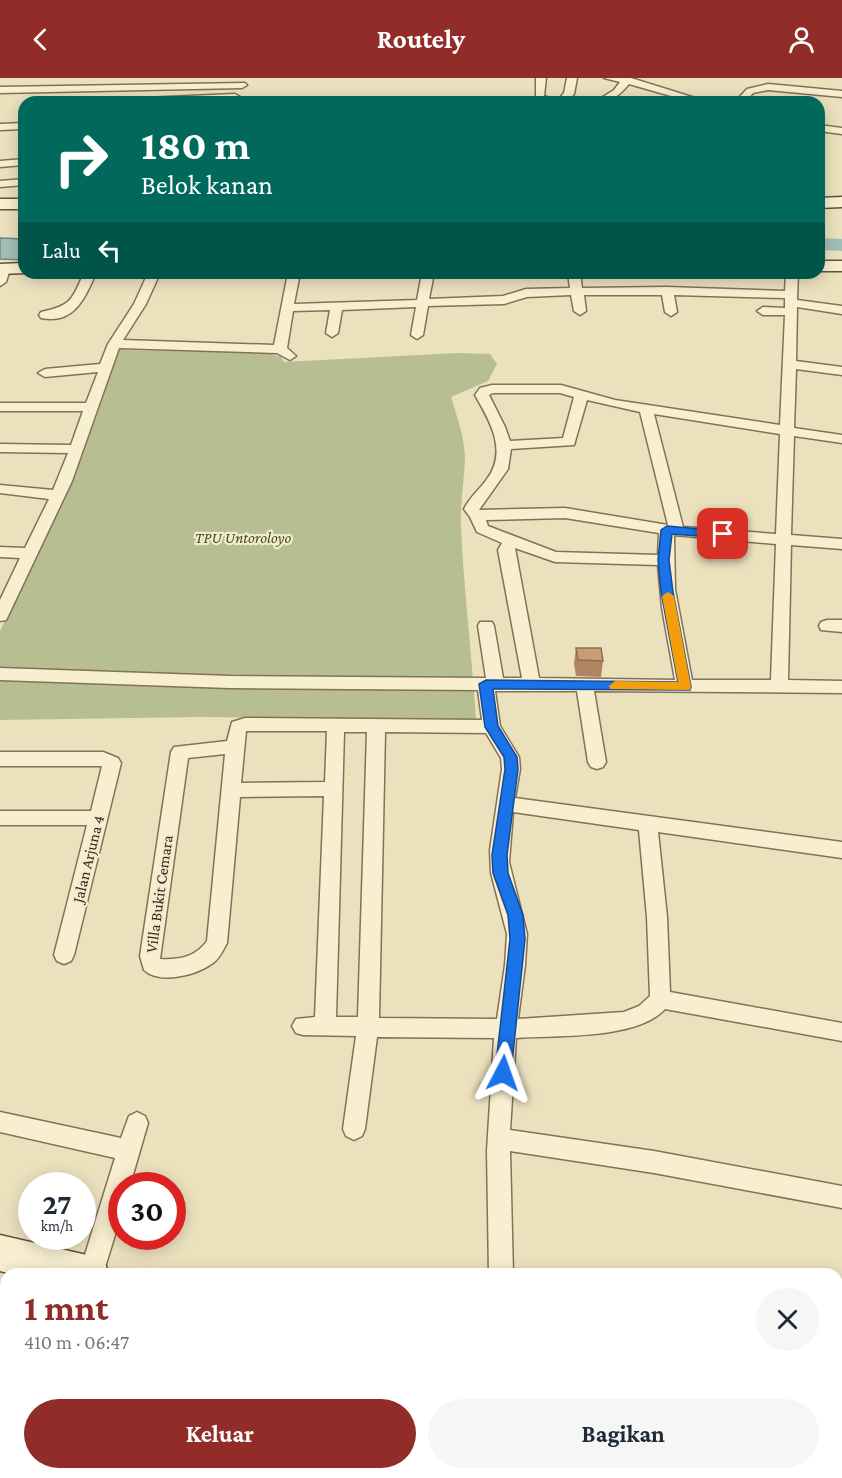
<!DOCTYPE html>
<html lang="id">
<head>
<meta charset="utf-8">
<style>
  :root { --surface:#fff; --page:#f6f6f7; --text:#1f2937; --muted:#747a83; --accent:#912c28 }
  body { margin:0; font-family:"Crimson Pro",serif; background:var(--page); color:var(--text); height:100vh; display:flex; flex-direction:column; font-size:22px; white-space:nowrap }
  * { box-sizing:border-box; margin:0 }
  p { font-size:20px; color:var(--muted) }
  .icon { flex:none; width:33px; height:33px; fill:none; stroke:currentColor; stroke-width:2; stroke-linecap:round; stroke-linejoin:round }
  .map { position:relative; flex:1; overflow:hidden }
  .sheet { position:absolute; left:0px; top:1190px; width:843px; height:212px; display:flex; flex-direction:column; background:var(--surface); border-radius:18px 18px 0 0; box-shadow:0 3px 15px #0003 }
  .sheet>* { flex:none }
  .top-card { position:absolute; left:18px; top:18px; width:807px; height:183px; border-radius:18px; box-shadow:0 3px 15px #0003; background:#00695c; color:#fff; overflow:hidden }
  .speed { position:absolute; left:18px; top:1094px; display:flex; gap:12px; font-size:30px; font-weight:700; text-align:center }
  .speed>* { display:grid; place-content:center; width:78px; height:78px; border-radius:50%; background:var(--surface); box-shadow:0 3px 15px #0003; line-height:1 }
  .speed small { font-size:15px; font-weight:400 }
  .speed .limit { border:9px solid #d22; background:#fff; color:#111 }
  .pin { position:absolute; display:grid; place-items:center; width:51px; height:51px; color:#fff; margin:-26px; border-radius:12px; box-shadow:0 3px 9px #0006 }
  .me { position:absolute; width:66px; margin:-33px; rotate:4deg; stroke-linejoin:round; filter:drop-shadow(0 0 4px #0008) }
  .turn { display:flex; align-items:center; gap:21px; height:126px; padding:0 24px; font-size:27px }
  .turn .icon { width:78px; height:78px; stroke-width:2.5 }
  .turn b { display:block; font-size:42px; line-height:51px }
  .then { display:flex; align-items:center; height:57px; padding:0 24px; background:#0003; gap:12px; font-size:22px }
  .round { display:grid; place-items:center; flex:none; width:63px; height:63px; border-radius:32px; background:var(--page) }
  .summary { display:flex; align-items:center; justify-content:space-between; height:102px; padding:0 24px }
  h1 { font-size:36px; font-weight:700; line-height:45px; color:var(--accent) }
  .action { display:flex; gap:12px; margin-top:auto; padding:12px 24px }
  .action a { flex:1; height:69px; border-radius:36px; background:var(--accent); color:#fff; font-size:24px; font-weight:700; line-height:69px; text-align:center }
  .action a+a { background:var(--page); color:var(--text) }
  header { display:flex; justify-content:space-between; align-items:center; height:78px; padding:0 24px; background:var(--accent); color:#fff; font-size:27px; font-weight:700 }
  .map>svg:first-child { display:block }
  .cemetery { fill:#b7be92 }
  .water { fill:#a1beb7; stroke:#698b84; stroke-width:1.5 }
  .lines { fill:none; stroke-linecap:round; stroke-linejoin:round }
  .river { fill:#a1beb7; fill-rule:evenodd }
  .street-casing { stroke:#847157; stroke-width:3 }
  .secondary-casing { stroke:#65523a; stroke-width:3 }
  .street { fill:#f8eed0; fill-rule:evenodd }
  .secondary { fill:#f8eed0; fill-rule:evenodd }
  .wall { fill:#ae8664 }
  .building { fill:#ca9c74; stroke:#8d6d51; stroke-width:1.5 }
  .route { fill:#1a73e8; stroke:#114b97; stroke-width:1.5 }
  .slow { fill:#f59e0b }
  .labels { text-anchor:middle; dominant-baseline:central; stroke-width:4.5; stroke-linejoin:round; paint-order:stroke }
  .park-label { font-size:16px; font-style:italic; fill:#424f22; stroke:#f4ebcd }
  .street-label { font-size:16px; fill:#33281b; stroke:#f4ebcd }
</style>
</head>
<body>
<header><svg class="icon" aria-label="back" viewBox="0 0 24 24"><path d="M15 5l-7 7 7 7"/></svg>Routely<svg class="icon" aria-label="person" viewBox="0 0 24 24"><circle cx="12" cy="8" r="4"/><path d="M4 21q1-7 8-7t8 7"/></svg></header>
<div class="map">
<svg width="842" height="1400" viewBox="0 0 842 1400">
  <rect width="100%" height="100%" fill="#ece1bd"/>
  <path class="cemetery" d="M119,272L269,275L281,279L284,284L458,275L490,276L497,286L488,303L451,319C457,339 465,361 465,381C464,404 460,427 461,450C464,514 472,578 476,642L199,639L0,642V553L79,384Z"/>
  <polygon class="water" points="0,160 24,161 24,182 0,181"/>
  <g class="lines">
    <polygon class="river" points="819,160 842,161 842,173 819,172"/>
    <g class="street-casing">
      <g id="street">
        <polygon points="536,0 546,0 544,18 557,23 564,15 567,0 577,0 574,16 567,24 536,22"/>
        <path d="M604,0H631L708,24H692L629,6C619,18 611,24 595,24L614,12L620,4Z"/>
        <polygon points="245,5 247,7 242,10 0,15 0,9"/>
        <polygon points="768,6 842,13 842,19 768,12 753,15 745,24 735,24 747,11"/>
        <polygon points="235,16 240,19 238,21 187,24 139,23 144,20"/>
        <polygon points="24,45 24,51 0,52 0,46"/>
        <polygon points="819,47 842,50 842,56 819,53"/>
        <polygon points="24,81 24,87 0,89 0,83"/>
        <polygon points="24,101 24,107 0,109 0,103"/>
        <polygon points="4,187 10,191 6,204 0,208 0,188"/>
        <path d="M84,195H96C85,220 74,247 41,240L39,237L41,234C72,227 71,223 84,195Z"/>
        <path d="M148,195H160L146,226L123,262L274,267L288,195H300L294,226L417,222L422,195H434L429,221L503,218L526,211L570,210L568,195H580L582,210L667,209L785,213L786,195H798L797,222L842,228V236L797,229L796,283L842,289V297L796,291L794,350L842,357V365L794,358L791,457L842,461V471L791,467L788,602L842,603V615L594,613L606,684L603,689L597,691L591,689L588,684L577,613H495L500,648L519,679L520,691L515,720L842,764V780L658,754L667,839L670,914L842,945V963L665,931C637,962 556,957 516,960L510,1052L654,1073L842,1108V1130L654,1095L510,1073L513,1196H489L487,1073L494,960L377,959L365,1051L362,1058L354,1062L346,1058L343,1051L356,958L303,957L296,955L292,948L296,941L315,939L324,718L240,719L227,865C223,872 220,880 213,885C197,897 160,907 144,892L140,878L171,674L174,669L227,663L232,644L245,640L482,642L478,612L230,610L0,602V590L230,598L486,600L478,548L480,544H492L494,548L503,600H522L498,472L502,465L477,454L470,439L464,431C470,419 480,411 487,401C508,373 490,343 475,317L480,310L492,307H561L615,322L780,347L785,237H763L757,233L763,229L785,230V220L674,217L677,234L671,238L665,234L662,217H584L586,233L580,237L574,233L571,217L527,219L504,226L428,228L423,257L417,261L411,257L416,229L342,232L338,255L332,259L326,255L330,232L293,233L287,270L296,278L290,282L277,275L119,270L72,403L8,538L6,542L0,543V522L20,480L0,479V469L25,470L49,421L0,415V407L53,412L68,375L0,374V366L71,367L83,333H0V325H86L98,294L45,299L38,295L45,291L100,286L108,266L134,226ZM560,315L574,319L563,360L510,363L505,349L489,317L493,315ZM587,322L640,334L668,447L565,430L479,432L508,391L511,371L574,367ZM654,336L780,356L776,456L683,449ZM565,440L659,455L658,477L556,474L488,448L486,442ZM674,457L776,466L771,602H692L675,511ZM515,470L555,484L658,487L662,530L675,602L539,600ZM246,653H327L325,704L241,705ZM344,654H367L358,939H336ZM385,654L486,655L501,680L502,691L490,772L491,795L507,856L505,887L497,941L379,940ZM225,676L207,863C196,879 179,882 160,881L188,680ZM513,734L639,752L647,839L650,918L639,928L624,934L518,941L525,887L527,856L509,784Z"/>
        <polygon points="827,542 842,542 842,554 821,552 819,548 821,544"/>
        <polygon points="0,674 103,674 118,680 121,685 74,877 71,883 64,886 57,883 54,877 87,747 0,747 0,733 91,733 102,688 0,688"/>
        <polygon points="0,1034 121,1060 129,1038 137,1034 145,1038 148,1045 130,1107 122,1107 122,1134 103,1196 79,1196 115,1080 0,1054"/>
        <rect x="0" y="1359" width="6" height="26"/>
        <polygon points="144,1395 170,1395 171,1400 145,1400"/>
        <rect x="515" y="1395" width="26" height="5"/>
      </g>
    </g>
    <g class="secondary-casing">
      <g id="secondary">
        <polygon points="842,119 842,129 819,130 819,120"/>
        <rect x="0" y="121" width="24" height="10"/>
        <rect x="819" y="183" width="23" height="10"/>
        <polygon points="24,185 25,195 0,196 0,186"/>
        <polygon points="0,1157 91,1178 104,1183 109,1196 11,1196 0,1193"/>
        <polygon points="837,1279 842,1280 842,1318 837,1317"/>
      </g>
    </g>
    <use href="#street" class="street"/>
    <use href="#secondary" class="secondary"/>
  </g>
  <polygon class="wall" points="576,570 603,583 601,599 576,598 574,586"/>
  <polygon class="building" points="576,570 601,570 603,583 578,582"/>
  <polygon class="route" points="667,448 723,453 729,456 723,460 672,456 669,482 673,514 691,609 690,612 493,611 498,648 517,679 518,691 507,777 508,795 523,837 525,861 511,995 509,1000 503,1002 497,1000 495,995 510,861 508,837 493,795 492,777 505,691 504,679 485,649 479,606 486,602 678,604 661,514 658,482 661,452"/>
  <polygon class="slow" points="668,514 674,518 691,609 690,612 610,611 609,608 615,603 678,604 662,518"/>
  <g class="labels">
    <g class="park-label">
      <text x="243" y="459">TPU Untoroloyo</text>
    </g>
    <g class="street-label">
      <text transform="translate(88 781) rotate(-76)">Jalan Arjuna 4</text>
      <text transform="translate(159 816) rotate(-82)">Villa Bukit Cemara</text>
    </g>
  </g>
</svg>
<div class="speed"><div>27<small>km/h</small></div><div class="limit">30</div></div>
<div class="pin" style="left:723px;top:456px;background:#d93025"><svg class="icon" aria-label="arrive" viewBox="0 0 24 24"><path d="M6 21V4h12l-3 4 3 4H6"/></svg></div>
<svg class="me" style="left:503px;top:995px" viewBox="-20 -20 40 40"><path d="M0-17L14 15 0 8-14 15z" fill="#1a73e8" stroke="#fff" stroke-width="4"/></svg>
<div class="top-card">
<div class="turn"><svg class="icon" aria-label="right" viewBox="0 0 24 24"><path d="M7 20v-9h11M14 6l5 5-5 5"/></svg><div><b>180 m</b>Belok kanan</div></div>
<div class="then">Lalu<svg class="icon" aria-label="left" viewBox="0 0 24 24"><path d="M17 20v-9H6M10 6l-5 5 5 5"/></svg></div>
</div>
<section class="sheet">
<div class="summary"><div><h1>1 mnt</h1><p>410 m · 06:47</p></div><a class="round"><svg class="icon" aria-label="close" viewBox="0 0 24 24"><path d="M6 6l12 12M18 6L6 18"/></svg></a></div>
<div class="action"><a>Keluar</a><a>Bagikan</a></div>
</section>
</div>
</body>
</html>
